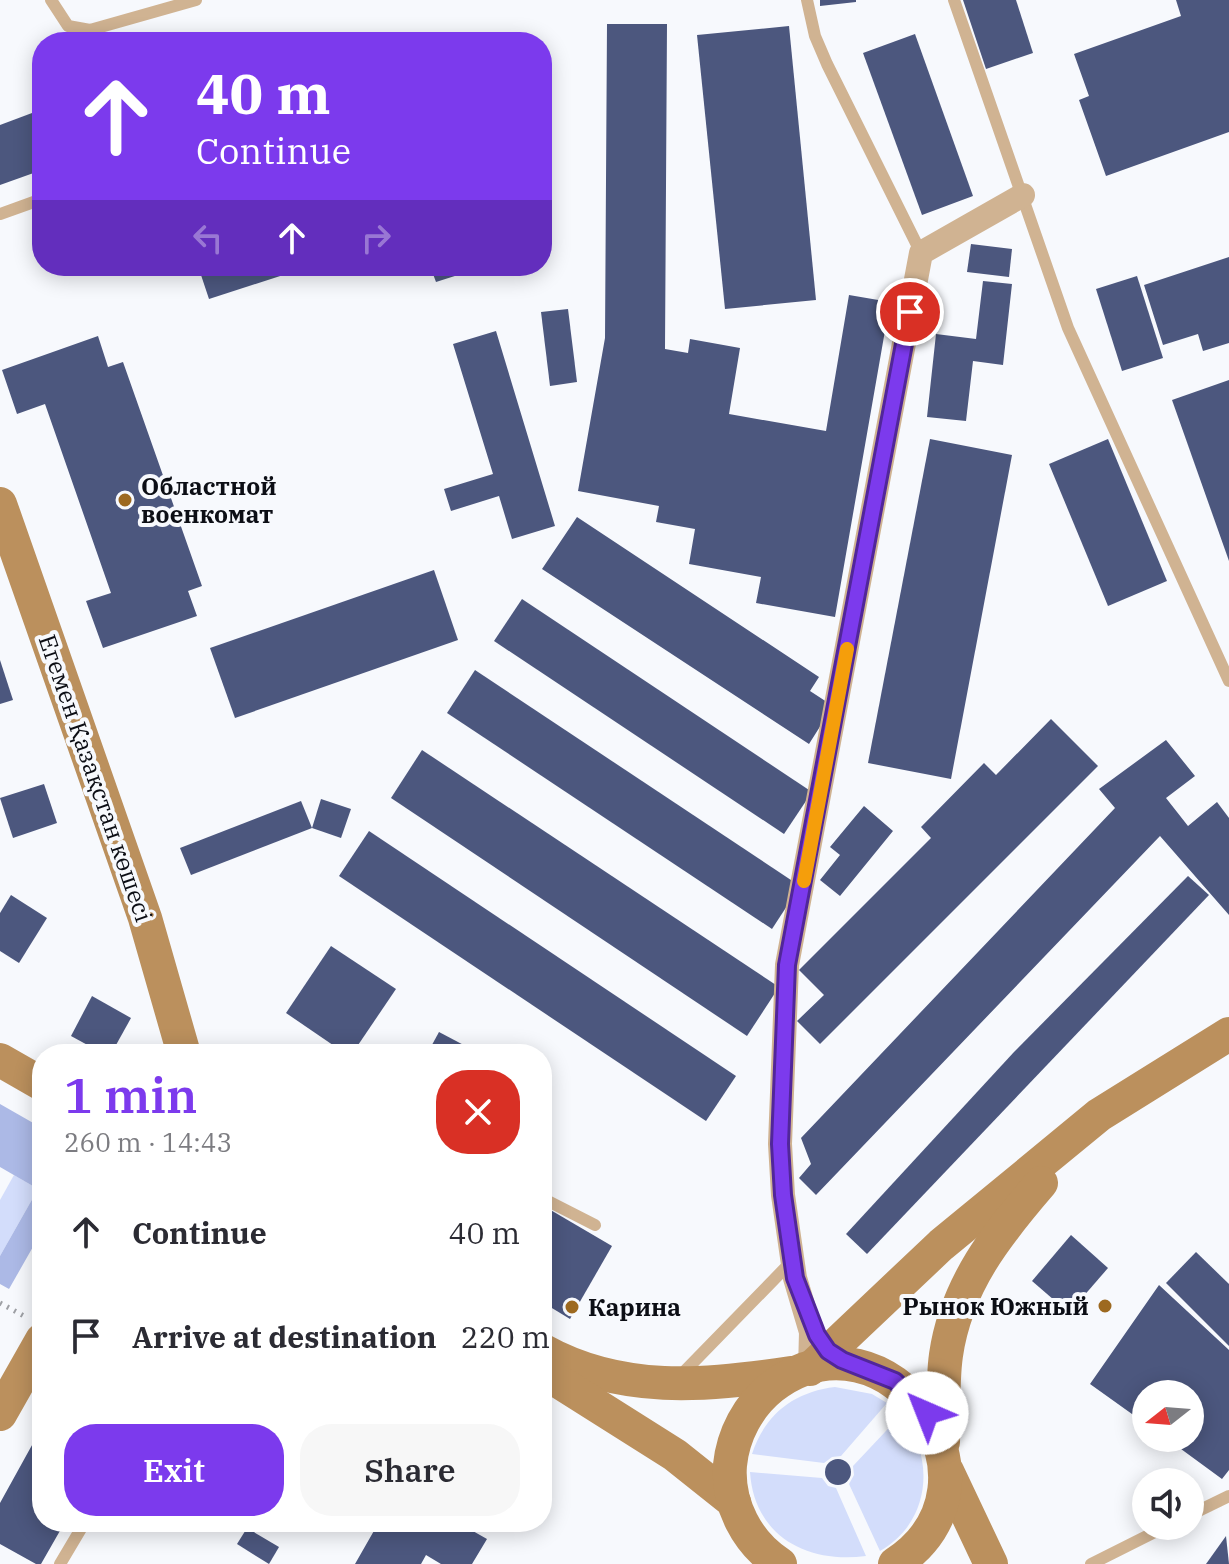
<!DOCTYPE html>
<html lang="en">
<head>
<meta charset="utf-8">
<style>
  :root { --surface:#fff; --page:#f7f7f7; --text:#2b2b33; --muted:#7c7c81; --accent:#7c3aed }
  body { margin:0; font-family:"IBM Plex Serif",serif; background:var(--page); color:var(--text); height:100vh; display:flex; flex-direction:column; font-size:30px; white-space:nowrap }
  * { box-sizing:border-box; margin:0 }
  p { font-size:26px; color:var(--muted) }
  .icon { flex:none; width:44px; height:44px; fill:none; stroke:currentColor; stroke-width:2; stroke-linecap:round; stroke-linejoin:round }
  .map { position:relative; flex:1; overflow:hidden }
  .panel { position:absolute; left:32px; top:1044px; width:520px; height:488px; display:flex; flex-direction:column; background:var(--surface); border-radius:32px; box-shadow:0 4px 20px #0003 }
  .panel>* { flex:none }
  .guide { position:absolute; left:32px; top:32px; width:520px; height:244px; border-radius:32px; box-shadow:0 4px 20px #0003; background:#7c3aed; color:#fff; overflow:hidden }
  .needle { width:52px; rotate:253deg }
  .controls { position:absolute; left:1132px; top:1380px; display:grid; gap:16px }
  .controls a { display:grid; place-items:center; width:72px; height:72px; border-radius:50%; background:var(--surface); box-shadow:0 4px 20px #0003; font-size:40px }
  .pin { position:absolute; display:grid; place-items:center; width:68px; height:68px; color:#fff; margin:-34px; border:4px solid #fff; border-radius:50%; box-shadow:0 2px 8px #0007 }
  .me { position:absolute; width:88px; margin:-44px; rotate:316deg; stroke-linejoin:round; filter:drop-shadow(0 0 6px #0008) }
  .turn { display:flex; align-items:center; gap:28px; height:168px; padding:0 32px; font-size:36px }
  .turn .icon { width:104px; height:104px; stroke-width:2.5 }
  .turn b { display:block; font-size:56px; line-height:68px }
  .lanes { display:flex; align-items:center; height:76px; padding:0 32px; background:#0003; justify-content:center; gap:40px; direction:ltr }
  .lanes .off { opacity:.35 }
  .round { display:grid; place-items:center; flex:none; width:84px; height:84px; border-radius:32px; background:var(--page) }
  .headline { display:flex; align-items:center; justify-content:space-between; height:136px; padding:0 32px }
  h1 { font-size:48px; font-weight:600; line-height:60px; color:var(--accent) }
  .primary-button { display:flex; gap:16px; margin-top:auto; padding:16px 32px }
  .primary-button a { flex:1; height:92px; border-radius:32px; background:var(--accent); color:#fff; font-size:32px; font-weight:600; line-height:92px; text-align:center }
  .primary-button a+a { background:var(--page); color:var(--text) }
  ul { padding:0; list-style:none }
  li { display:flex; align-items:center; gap:24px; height:104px; padding:0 32px }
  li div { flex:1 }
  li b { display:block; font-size:30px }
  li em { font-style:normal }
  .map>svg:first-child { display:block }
  .green { fill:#d3ddfb }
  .forest { fill:#acb9e6 }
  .building { fill:#4c577e }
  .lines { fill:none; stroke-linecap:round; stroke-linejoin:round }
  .path { stroke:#9ea0a5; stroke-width:5; stroke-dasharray:2 6; stroke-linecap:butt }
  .lane { stroke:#d0b392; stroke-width:12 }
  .street { stroke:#d0b392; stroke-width:24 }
  .secondary { stroke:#bb905d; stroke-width:34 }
  .route-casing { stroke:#51269a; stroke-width:20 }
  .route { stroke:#7c3aed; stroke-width:14 }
  .slow { stroke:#f59e0b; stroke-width:14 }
  .poi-dot { fill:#9d6920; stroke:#f7f9fd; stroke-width:3 }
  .labels { text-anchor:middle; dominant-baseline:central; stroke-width:8; stroke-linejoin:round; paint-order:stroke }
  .poi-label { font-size:24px; font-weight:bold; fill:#0c0e15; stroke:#f7f9fd; text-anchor:start }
  .street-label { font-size:24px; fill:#0c0e15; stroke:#f7f9fd }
</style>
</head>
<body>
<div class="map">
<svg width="1229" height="1564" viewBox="0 0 1229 1564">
  <rect width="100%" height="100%" fill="#f7f9fd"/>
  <g class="green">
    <polygon points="14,1175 38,1189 0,1256 0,1200"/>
    <path d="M835,1387L872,1394L887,1403L841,1456L832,1457L824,1463L752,1454C765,1414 794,1392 835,1387Z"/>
    <path d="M901,1415C936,1457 931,1522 880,1551L849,1484L854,1475L853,1466Z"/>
    <path d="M750,1472L822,1478L828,1486L836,1488L866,1556C804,1564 754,1534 750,1472Z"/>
  </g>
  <polygon class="forest" points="0,1104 42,1128 42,1231 9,1289 0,1284 0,1256 38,1189 0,1167"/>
  <g class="building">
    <polygon points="820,0 856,0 856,2 820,6"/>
    <polygon points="963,0 1016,0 1033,53 986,69"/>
    <polygon points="1176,0 1229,0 1229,132 1106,176 1079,100 1089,96 1074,54 1181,16"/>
    <polygon points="607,24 667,24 665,349 688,353 690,339 740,348 729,414 826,431 849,295 890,302 835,617 756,603 761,577 689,564 695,529 656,522 659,506 578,491 605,338"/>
    <polygon points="789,26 816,300 725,309 697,35"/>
    <polygon points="915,34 973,196 922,215 863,53"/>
    <polygon points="40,110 42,170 0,185 0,125"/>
    <polygon points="971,244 1012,249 1009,277 967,272"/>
    <polygon points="1229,257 1229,343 1203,351 1198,334 1163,345 1144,285"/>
    <polygon points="122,266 143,266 144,267 124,273"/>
    <polygon points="198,266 308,266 308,267 209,299"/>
    <polygon points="430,266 483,266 483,267 436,282"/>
    <polygon points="1137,276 1163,358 1122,371 1096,289"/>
    <polygon points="983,281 1012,284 1003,365 973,361 966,421 927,417 936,334 976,339"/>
    <polygon points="568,309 577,382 550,386 541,312"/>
    <polygon points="496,331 555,526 512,539 499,496 451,511 444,489 493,474 453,344"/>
    <polygon points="98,336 108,367 123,362 202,586 188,591 197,616 103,648 86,601 111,593 45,404 17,414 2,370"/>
    <polygon points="1229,380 1229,561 1172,400"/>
    <polygon points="930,439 1012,455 951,779 868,763"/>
    <polygon points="1108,439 1167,581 1108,606 1049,464"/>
    <polygon points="577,517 819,677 810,691 833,706 809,744 542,569"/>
    <polygon points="434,570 458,640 235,718 210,648"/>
    <polygon points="522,599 812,792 784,834 494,641"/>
    <polygon points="0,660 13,700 0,704"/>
    <polygon points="475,670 800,886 772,929 447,713"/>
    <polygon points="1051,719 1098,766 820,1044 797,1021 824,995 799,970 931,838 921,827 984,763 996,775"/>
    <polygon points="1166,740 1195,776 1166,798 1188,826 1217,802 1229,818 1229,915 1160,836 816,1195 799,1178 811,1164 801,1138 1115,808 1099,789"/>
    <polygon points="422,750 779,987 747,1036 391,798"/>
    <polygon points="44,784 57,823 13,838 0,798"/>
    <polygon points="321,799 351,809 341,838 312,828"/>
    <polygon points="301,801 312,828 191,875 180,848"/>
    <polygon points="864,806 893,831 840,896 820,880 840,855 830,847"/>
    <polygon points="369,831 736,1076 706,1121 339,876"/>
    <polygon points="1188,876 1209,895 867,1254 846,1234 1014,1052"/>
    <polygon points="11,895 47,918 19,963 0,951 0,913"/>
    <polygon points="331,946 396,989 352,1054 346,1054 286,1013"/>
    <polygon points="92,996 131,1018 111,1054 104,1054 71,1036"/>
    <polygon points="439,1032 475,1051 473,1054 427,1054"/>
    <polygon points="542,1205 612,1246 570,1319 542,1302"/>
    <polygon points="1071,1235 1108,1268 1069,1313 1032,1281"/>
    <polygon points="1196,1252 1229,1284 1229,1346 1166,1283"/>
    <polygon points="1159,1285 1229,1350 1229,1470 1222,1479 1166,1438 1190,1438 1190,1394 1146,1394 1146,1424 1090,1384"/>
    <polygon points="42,1427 42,1522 65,1522 41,1564 36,1564 0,1544 0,1503"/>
    <circle cx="838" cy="1472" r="13"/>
    <polygon points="379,1522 457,1522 487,1539 472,1564 441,1564 426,1555 421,1564 355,1564"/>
    <polygon points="247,1528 279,1547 269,1564 237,1544"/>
    <polygon points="1226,1536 1229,1564 1206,1564"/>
  </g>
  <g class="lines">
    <polyline class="path" points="0,1303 24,1316"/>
    <g class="lane">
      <polyline points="51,0 68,26 90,30 196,0"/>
      <polyline points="807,0 815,36 827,64 921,253"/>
      <polyline points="954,0 1068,328 1229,681"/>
      <polyline points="0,214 42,199"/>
      <polyline points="542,1198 595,1225"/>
      <polyline points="680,1376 792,1261"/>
      <polyline points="1190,1515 1229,1496"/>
      <polyline points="60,1564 85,1522"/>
      <polyline points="1091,1564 1167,1526"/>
    </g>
    <polyline class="street" points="810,1369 811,1332 795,1278 783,1195 780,1144 787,965 921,253 1023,195"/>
    <g class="secondary">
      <polyline points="0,504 145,918 184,1054"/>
      <polyline points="0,1060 42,1084"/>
      <path d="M542,1350C621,1394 705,1386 791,1373"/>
      <polyline points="810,1369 941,1245 1099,1115 1229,1034"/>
      <polyline points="542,1371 675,1455 734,1502"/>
      <polyline points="0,1414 42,1340"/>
      <path d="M943,1442C944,1413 942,1383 946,1355C956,1285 997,1234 1041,1183"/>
      <polyline points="947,1471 991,1564"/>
      <path d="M780,1564C747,1543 727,1504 730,1465C733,1435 748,1406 772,1387C888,1298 1019,1483 895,1564"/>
    </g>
  </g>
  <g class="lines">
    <g class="route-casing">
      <polyline id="route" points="910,312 787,965 780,1144 783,1195 795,1278 817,1335 828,1351 842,1360 895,1381 927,1413"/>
    </g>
    <use href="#route" class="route"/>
    <polyline class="slow" points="804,881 847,649"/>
  </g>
  <g class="poi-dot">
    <circle cx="125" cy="500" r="8"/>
    <circle cx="1105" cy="1306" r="8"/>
    <circle cx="572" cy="1307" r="8"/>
  </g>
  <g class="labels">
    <g class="poi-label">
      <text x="141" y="486">Областной<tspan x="141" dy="28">военкомат</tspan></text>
      <text x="1089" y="1306" text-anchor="end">Рынок Южный</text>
      <text x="588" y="1307">Карина</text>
    </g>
    <g class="street-label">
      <text transform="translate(96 778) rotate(71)">Егемен Қазақстан көшесі</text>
    </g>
  </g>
</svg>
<div class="controls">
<a><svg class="needle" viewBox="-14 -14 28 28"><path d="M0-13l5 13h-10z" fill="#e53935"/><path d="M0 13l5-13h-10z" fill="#7c7c81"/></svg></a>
<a><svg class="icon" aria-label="sound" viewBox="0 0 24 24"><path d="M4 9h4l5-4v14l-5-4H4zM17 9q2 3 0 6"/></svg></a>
</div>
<div class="pin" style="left:910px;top:312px;background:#d93025"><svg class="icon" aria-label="arrive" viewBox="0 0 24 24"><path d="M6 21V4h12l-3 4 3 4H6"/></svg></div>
<svg class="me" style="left:927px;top:1413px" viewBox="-20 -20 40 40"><circle r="19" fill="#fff"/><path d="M0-13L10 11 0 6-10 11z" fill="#7c3aed"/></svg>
<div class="guide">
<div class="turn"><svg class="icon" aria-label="ahead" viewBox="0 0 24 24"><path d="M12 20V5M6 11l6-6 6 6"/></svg><div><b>40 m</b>Continue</div></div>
<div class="lanes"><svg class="icon off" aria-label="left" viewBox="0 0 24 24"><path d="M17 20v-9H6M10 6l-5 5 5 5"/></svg><svg class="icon" aria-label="ahead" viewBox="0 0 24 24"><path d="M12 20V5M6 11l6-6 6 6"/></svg><svg class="icon off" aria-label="right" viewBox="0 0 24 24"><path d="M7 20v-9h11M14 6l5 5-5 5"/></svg></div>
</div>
<section class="panel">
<div class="headline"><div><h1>1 min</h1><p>260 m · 14:43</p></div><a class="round" style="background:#d93025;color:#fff"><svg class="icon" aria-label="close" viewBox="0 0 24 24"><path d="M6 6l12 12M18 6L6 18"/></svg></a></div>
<ul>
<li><svg class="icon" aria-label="ahead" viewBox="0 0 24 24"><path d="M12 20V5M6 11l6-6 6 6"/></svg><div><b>Continue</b></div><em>40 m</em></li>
<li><svg class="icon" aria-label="arrive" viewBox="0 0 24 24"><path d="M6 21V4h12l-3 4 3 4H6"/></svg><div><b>Arrive at destination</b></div><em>220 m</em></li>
</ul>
<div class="primary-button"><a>Exit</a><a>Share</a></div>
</section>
</div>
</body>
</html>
